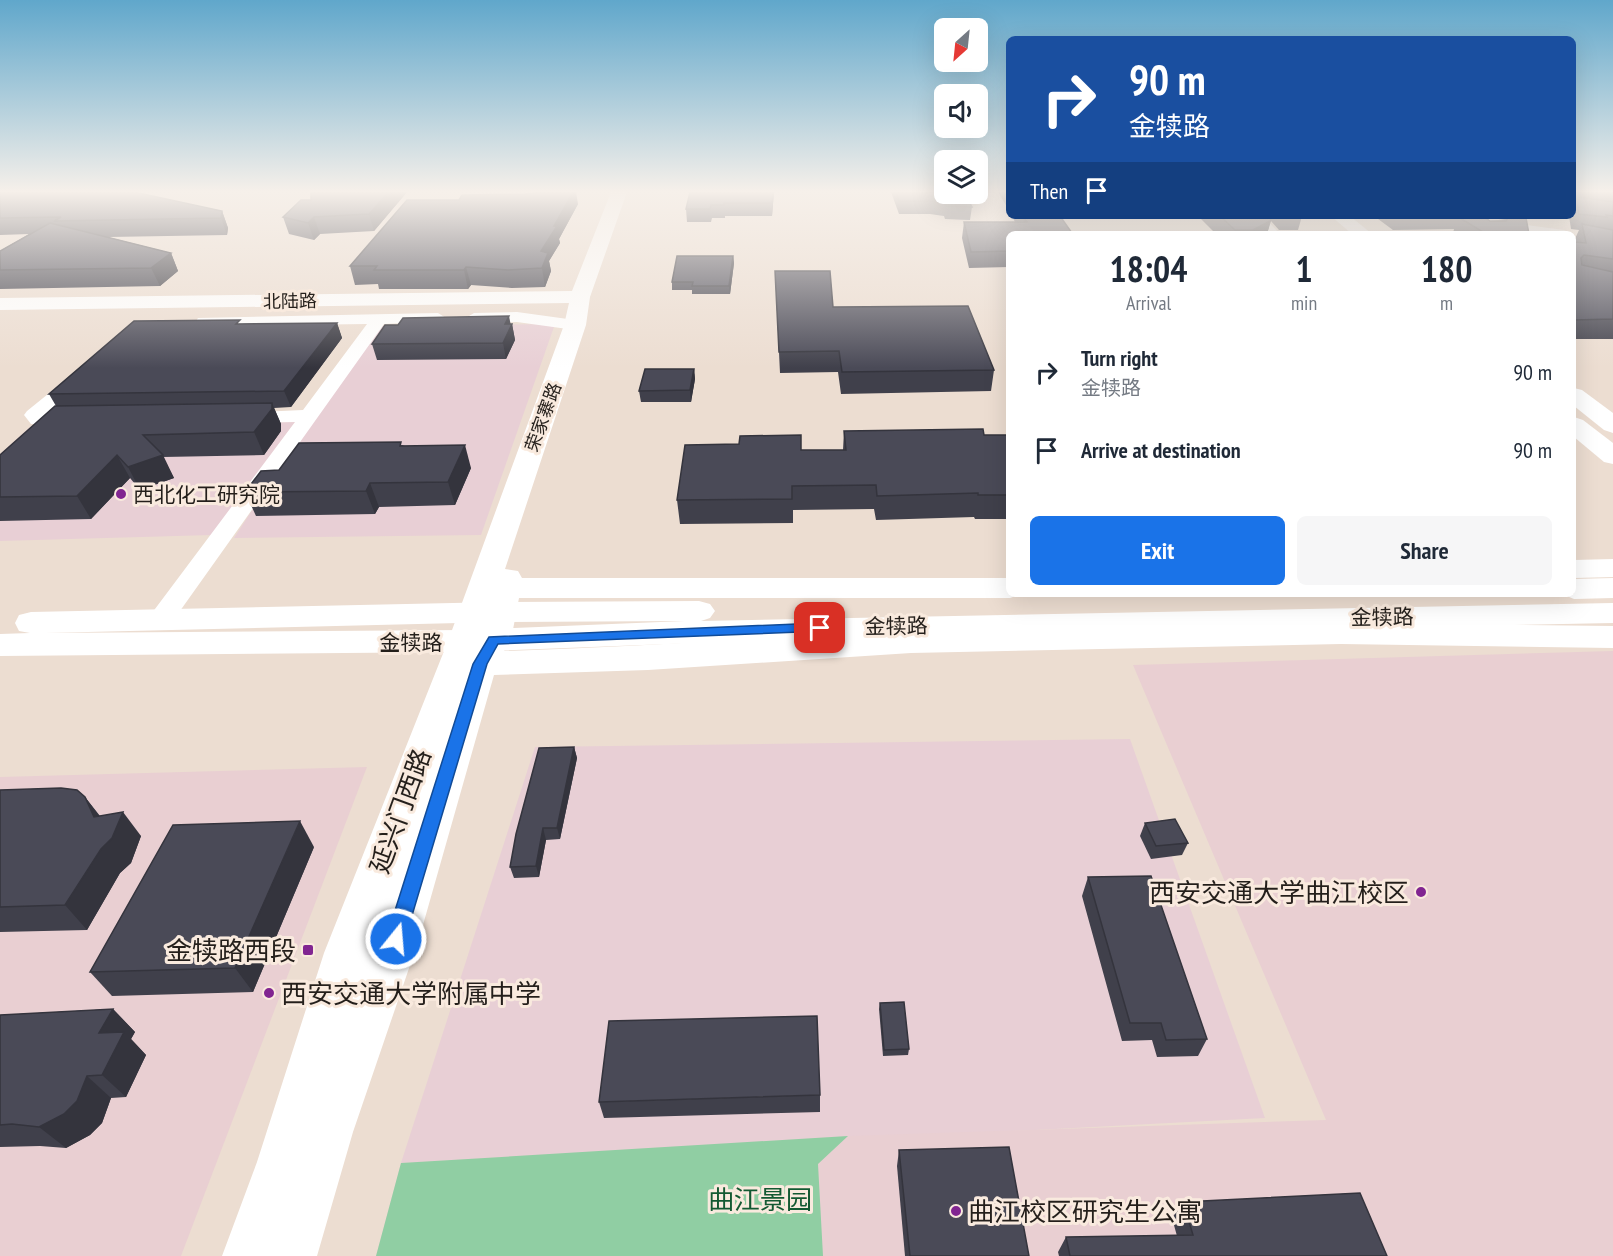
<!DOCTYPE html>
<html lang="en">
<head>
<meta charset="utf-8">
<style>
  :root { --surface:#fff; --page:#f6f6f7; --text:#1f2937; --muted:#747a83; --accent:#1a73e8 }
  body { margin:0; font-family:"PT Sans Narrow","Noto Sans SC",sans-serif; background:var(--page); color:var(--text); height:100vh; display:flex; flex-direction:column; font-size:22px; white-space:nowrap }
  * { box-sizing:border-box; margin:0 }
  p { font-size:20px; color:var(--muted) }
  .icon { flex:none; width:33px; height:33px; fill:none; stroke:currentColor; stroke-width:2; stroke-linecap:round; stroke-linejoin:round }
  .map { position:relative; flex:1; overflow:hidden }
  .side { position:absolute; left:1006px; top:231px; width:570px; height:366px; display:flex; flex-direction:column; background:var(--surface); border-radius:9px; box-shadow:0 6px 24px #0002 }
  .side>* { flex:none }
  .guide { position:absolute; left:1006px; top:36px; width:570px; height:183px; border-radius:9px; box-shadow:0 6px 24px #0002; background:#1a4fa0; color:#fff; overflow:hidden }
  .needle { width:39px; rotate:207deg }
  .controls { position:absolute; left:934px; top:18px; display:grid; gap:12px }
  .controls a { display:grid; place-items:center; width:54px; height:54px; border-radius:9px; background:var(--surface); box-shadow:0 6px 24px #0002; font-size:30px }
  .pin { position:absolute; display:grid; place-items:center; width:51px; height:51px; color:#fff; margin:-26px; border-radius:12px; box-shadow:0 3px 9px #0006 }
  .me { position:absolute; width:66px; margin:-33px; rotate:17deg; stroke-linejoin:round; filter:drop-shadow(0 0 4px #0008) }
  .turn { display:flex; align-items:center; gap:21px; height:126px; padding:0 24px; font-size:27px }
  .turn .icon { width:78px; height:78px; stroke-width:2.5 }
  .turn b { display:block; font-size:42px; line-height:51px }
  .then { display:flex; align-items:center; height:57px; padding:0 24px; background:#0003; gap:12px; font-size:22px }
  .eta { display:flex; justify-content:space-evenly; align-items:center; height:102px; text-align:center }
  .eta b { font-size:36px; font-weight:600; line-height:42px }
  .action { display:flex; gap:12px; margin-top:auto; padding:12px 24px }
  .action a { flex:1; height:69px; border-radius:9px; background:var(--accent); color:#fff; font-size:24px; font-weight:600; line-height:69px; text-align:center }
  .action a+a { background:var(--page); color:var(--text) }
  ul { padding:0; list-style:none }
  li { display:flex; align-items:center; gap:18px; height:78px; padding:0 24px }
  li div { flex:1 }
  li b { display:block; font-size:22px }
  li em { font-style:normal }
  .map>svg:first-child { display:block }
  .commercial { fill:#e8cfd5 }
  .education { fill:#e9cfd2 }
  .green { fill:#90cea3 }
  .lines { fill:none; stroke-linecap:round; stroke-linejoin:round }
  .minor { fill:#fff; fill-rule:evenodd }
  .tertiary { fill:#fff; fill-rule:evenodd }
  .secondary { fill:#fff; fill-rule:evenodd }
  .wall { fill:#40404b; fill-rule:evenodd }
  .shaded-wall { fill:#34343d }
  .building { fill:#4a4a57; stroke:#34343d; stroke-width:1.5 }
  .route { fill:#1a73e8; stroke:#114b97; stroke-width:1.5 }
  .poi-dot { fill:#812591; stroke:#f9eade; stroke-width:2 }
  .labels { text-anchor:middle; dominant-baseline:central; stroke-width:6; stroke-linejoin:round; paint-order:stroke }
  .far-street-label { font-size:18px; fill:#241f1b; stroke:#f9eade }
  .poi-label { font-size:21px; fill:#241f1b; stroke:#f9eade; text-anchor:start }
  .street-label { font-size:21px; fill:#241f1b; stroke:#f9eade }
  .near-street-label { font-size:26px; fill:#241f1b; stroke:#f9eade }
  .near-poi-label { font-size:26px; fill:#241f1b; stroke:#f9eade; text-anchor:end }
  .near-park-label { font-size:26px; fill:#135932; stroke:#f9eade }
</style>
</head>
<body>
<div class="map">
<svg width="1613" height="1256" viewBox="0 0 1613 1256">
  <rect width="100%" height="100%" fill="#ecddd1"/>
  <g class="commercial">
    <polygon points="555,324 481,535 234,538 372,326"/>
    <polygon points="295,422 212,535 0,541 0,454 30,427"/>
    <polygon points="1130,739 1265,1118 401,1163 535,747"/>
  </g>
  <g class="education">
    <polygon points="1613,651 1613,1256 376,1256 401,1163 848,1136 1326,1120 1133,665"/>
    <polygon points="367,767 181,1256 0,1256 0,777"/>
  </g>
  <polygon class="green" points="848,1136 818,1164 823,1256 376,1256 401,1163"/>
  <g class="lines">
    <g class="minor">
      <polygon points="1250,216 1263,216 1280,234 1266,234"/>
      <polygon points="1474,218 1564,230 1571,234 1534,234 1493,228 1499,234 1483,234 1467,222"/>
      <polygon points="517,312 575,320 583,325 575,330 517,322 474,323 466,318 474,313"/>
      <polygon points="438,313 446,318 444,321 384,324 170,625 161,627 152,625 148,619 152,613 295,422 244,423 237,421 234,417 237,413 303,410 367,324 204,326 196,321 198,318"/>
      <polygon points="80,372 86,373 89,377 86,381 46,414 80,416 83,420 80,424 31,424 24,415 27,411 74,373"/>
    </g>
    <g class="tertiary">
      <path d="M611,192H627L590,297L586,325L505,569L518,571L522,578H1010V594H1022L1010,598H519L511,640L504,651C640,647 775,636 911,631C1145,621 1379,623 1613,626V648L1341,644L911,653L648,670L494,675L419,939L353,1132L317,1256H222L257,1162L324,953L448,641L564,325L569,303L0,310V298L572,291Z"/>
      <polygon points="1613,559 1613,577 1574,578 1574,560"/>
    </g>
    <g class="secondary">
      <polygon points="1331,216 1350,216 1372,234 1352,234"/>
      <polygon points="1574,388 1582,390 1613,413 1613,433 1604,430 1574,406"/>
      <polygon points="1574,417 1583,420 1613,443 1613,464 1604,462 1574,437"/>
      <polygon points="1613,578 1613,598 1574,599 1562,594 1574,594 1574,579"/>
      <path d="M699,601L710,604L715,611L710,618L701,621L1613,603V623L798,639L465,652L0,656V634L30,633L19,631L15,623L19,615L31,612L500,602ZM685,621L465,630L45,633L500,622Z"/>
    </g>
  </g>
  <g class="wall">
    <polygon points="0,192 222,211 228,228 227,235 108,237 171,253 178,271 160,286 0,289 0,251 29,234 0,235"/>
    <polygon points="407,192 374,231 320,234 314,240 289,234 283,217 311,200"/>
    <polygon points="774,192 772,216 725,216 725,218 712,218 711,222 687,222 686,209"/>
    <polygon points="891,192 945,192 972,207 970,220 945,219 944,216 930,214 899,214"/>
    <polygon points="998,192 1010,192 1010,212"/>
    <polygon points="1574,192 1613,192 1613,339 1574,339 1574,241 1579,230 1571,229 1569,216 1574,216"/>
    <polygon points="578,204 559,239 560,243 549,261 551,271 545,287 512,288 471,285 468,289 379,289 378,284 355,285 350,266"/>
    <polygon points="1012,216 1060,216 1072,234 1010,234 1010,268 1009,267 969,268 962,238 964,222 1015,222"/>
    <polygon points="1198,216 1302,216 1298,230 1279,230 1271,221 1267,234 1216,234"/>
    <path d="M1374,216H1520L1519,217L1529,234H1454L1453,233L1454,229L1393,230ZM1485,217L1505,220L1490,221Z"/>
    <polygon points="733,256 734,263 730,294 692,294 692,290 672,290 672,282"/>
    <polygon points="775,271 833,307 994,370 991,391 841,394 838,372 780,373"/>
    <polygon points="337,323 342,338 291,407 274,408 281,424 281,431 264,455 163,457 174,478 140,490 130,478 91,519 0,521 0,455 56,406 49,394 241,324"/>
    <polygon points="510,324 512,324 515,340 506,359 377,360 372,344"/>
    <polygon points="694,369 695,379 691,402 641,402 639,391"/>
    <polygon points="844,431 984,435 1010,442 1010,519 975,519 974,517 876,520 874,509 793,510 793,523 680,524 677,500 801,450 843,450"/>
    <polygon points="402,445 471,468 455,505 379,507 375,514 256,516 245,492 279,470"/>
    <polygon points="574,747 577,758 560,839 546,840 539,877 514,878 510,867"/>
    <polygon points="0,790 85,797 100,816 141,836 131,863 120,873 87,930 0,932"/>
    <polygon points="1145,823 1188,843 1182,855 1151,859 1140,836"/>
    <polygon points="314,847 253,992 112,996 90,972"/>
    <polygon points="1088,877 1207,1039 1198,1056 1157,1057 1152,1040 1122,1041 1082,896"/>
    <polygon points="880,1003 909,1049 908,1055 883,1056 879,1009"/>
    <polygon points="113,1009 135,1032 131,1039 146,1055 126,1097 111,1098 102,1123 90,1135 66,1148 40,1146 0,1147 0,1015"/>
    <polygon points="820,1095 820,1112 604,1118 599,1102"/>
    <polygon points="899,1150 1029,1256 905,1256 897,1166"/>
    <polygon points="1183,1202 1387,1256 1059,1256 1058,1252 1066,1237 1177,1236 1172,1218"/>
  </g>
  <g class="shaded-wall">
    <polygon points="389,192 407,192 374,231 369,214"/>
    <polygon points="573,192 576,192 578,204 559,239 560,243 549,261 551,271 545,287 542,268 541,251"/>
    <polygon points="773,192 774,192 772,216 772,203"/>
    <polygon points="222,211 228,228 227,235 221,218"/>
    <polygon points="314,217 320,234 314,240 308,223"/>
    <polygon points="1271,219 1267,234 1252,234 1253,230"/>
    <polygon points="171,253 178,271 160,286 151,268"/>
    <polygon points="733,256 734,263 730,294 729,286"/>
    <polygon points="466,267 471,285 468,289 464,270"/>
    <polygon points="509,316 511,326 512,324 515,340 506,359 503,343 505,324"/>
    <polygon points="337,323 342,338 291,407 284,391"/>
    <polygon points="694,369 695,379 691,402 690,390"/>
    <polygon points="272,403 281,424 281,431 264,455 254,432"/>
    <polygon points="465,445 471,468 455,505 448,482"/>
    <polygon points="117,455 130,478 91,519 77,496"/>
    <polygon points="163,455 174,478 140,490 128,467"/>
    <polygon points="370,483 379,507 375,514 366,491"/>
    <polygon points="574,747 577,758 560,839 557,828"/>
    <polygon points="85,797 104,822 123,812 141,836 131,863 120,873 87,930 65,905 94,817"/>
    <polygon points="300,821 314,847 253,992 235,968"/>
    <polygon points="543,828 546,840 539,877 536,866"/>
    <polygon points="113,1009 135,1032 131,1039 146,1055 126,1097 102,1075 99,1033"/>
    <polygon points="87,1076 111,1098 102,1123 90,1135 66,1148 39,1127"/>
  </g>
  <g class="building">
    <polygon points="0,192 134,192 222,211 221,218 54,221 61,217 0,218"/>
    <polygon points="311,192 389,192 369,214 314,217 308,223 283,217 301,200 311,200"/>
    <polygon points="543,192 573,192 554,226 557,226 541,251 548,253 542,268 508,270 466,267 464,270 374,270 377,266 350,266 407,200 459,200 462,195 526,194"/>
    <polygon points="690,192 773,192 772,203 724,203 724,205 711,205 710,209 686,209"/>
    <polygon points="896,192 945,192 945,194 965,194 972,207 946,206 945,203 931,201 899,201"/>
    <polygon points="1574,192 1580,192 1580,197 1613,202 1613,216 1606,215 1607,217 1579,214 1576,199 1574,198"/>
    <polygon points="1023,216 1060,216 1072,233 1010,234 1010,251 971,252 964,222 1027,222"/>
    <polygon points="1220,216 1268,216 1271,219 1270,221 1253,230 1235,230"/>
    <polygon points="1460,216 1483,216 1490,221 1506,221 1508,218 1507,216 1526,218 1529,234 1486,234 1460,218"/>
    <polygon points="50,223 171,253 151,268 0,270 0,251"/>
    <polygon points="1582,224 1613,230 1613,259 1584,255 1581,258 1582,265 1613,272 1613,319 1574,320 1574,242 1586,243"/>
    <polygon points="677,256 733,256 729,286 692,286 693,282 672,282"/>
    <polygon points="775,271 830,271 833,307 968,306 994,370 842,372 839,351 779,352"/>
    <polygon points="509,316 505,324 512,324 503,343 372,344 385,325 398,325 403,318"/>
    <polygon points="240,320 236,324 337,323 284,391 49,394 134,321"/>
    <polygon points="645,369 694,369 690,390 639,391"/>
    <polygon points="272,403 272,409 254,432 143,435 163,455 128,467 117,455 77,496 0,497 0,455 55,406"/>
    <polygon points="983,429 984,435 1007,435 1010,442 1010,495 978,495 978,493 877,496 876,485 792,486 792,499 677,500 685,445 739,444 740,436 801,435 801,450 846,450 844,431"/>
    <polygon points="401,442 400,446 465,445 448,482 370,483 366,491 245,492 261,471 279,470 299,443"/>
    <polygon points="574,747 557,828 543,828 536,866 510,867 516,834 539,748"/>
    <polygon points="61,788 77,790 85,797 94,817 123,812 112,838 101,849 65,905 0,907 0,790"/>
    <polygon points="1175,819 1188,843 1156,846 1145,823"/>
    <polygon points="300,821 235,968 90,972 173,825"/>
    <polygon points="1151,876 1207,1039 1166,1040 1161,1023 1130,1023 1088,877"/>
    <polygon points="904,1002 909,1049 884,1050 880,1003"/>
    <polygon points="113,1009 99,1033 124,1032 102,1075 87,1076 77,1101 64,1114 39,1127 12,1124 0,1125 0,1015"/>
    <polygon points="817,1016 820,1095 599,1102 609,1021"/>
    <polygon points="1009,1147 1029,1256 910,1256 899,1150"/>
    <polygon points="1360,1193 1387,1256 1070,1256 1066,1237 1193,1235 1183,1202"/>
  </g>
  <linearGradient id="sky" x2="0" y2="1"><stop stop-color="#60a7cb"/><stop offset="0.52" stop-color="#f6f0ea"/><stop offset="1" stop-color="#f6f0ea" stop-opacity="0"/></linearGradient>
  <rect width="1613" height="368" fill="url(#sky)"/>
  <polygon class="route" points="820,623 827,628 825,631 498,644 487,664 405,939 402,944 396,947 389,944 386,939 473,664 489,637"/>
  <g class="poi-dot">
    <circle cx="121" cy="494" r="6"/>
    <circle cx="1421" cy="892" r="6"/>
    <rect x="302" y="944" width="12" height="12" rx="3"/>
    <circle cx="269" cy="993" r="6"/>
    <circle cx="956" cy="1211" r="6"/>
  </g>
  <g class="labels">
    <g class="far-street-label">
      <text transform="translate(290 301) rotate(-1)">北陆路</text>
      <text transform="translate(543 417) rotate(-70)">荣家寨路</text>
    </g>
    <g class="poi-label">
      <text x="133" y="494">西北化工研究院</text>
    </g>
    <g class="street-label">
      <text transform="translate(1382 617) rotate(-1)">金犊路</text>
      <text transform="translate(896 626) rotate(-1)">金犊路</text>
      <text x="411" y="642">金犊路</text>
    </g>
    <g class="near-street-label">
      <text transform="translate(400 811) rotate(-70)">延兴门西路</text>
    </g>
    <g class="near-poi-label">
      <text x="1409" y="892">西安交通大学曲江校区</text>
      <text x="296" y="950">金犊路西段</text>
      <text x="281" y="993" text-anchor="start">西安交通大学附属中学</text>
      <text x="968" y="1211" text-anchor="start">曲江校区研究生公寓</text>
    </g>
    <g class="near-park-label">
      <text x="760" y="1199">曲江景园</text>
    </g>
  </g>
</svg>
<div class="controls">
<a><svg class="needle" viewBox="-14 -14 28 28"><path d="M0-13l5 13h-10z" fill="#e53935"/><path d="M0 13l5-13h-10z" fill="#747a83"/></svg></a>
<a><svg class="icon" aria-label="sound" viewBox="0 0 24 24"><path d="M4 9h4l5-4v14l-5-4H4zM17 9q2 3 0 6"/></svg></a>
<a><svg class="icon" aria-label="layers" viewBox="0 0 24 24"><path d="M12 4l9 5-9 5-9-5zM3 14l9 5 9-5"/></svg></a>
</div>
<div class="pin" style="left:820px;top:628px;background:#d93025"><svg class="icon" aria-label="arrive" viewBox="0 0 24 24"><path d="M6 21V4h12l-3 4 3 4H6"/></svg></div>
<svg class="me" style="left:396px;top:939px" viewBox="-20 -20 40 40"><circle r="17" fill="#1a73e8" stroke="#fff" stroke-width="3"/><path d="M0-11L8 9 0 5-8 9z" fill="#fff"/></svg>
<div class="guide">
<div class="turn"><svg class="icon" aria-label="right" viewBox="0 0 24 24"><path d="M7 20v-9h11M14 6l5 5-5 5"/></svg><div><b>90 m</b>金犊路</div></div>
<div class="then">Then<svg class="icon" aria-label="arrive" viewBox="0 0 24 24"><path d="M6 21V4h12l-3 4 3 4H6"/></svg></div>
</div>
<section class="side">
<div class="eta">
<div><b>18:04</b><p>Arrival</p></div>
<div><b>1</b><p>min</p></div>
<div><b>180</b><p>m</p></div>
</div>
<ul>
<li><svg class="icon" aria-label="right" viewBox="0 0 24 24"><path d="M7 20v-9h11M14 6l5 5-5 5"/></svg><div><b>Turn right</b><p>金犊路</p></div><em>90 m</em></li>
<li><svg class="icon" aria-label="arrive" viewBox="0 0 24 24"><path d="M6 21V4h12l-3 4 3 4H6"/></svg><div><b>Arrive at destination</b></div><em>90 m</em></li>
</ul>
<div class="action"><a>Exit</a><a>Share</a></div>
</section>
</div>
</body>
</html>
